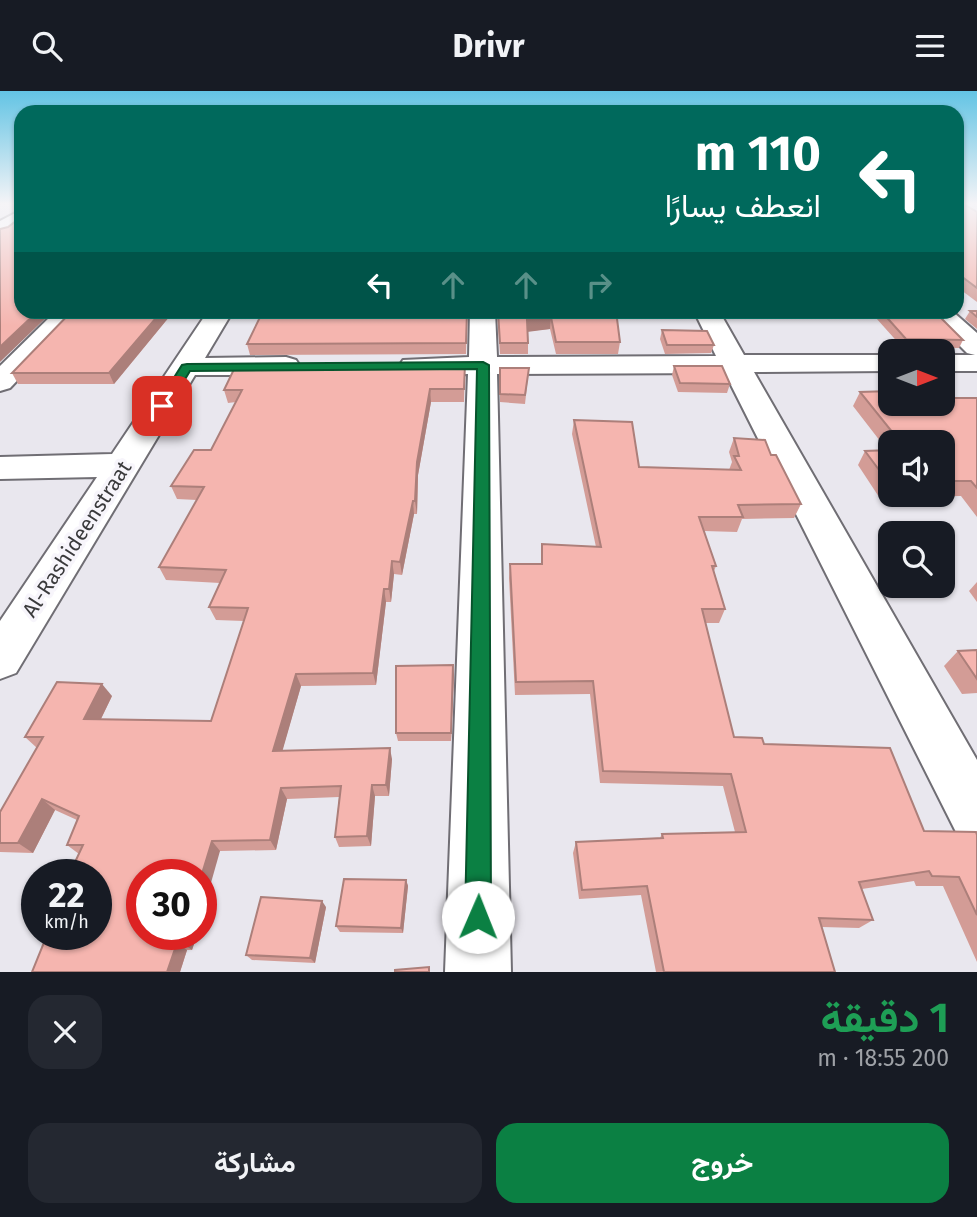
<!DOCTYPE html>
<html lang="ar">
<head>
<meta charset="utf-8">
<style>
  :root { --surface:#171b24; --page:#242831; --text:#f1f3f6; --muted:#9ea1a6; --accent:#0b8043 }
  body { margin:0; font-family:"Fira Sans",Vazirmatn,sans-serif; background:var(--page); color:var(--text); direction:rtl; height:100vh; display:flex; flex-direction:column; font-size:26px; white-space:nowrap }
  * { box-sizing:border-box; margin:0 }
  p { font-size:23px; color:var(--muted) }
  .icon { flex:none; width:38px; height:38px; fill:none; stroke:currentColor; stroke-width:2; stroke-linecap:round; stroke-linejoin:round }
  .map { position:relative; height:881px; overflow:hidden; direction:ltr }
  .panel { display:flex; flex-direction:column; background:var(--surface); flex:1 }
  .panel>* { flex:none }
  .hud { position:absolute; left:14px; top:14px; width:950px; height:214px; border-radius:21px; box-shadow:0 2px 5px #0004; direction:rtl; background:#00695c; color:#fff; overflow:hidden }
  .needle { width:46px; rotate:90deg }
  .buttons { position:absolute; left:878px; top:248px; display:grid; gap:14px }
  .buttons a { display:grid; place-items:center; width:77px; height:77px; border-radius:14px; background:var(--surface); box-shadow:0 2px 5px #0004; font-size:35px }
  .speed { position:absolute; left:21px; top:768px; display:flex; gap:14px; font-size:35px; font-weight:700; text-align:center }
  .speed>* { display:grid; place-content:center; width:91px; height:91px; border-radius:50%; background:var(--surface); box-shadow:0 2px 5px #0004; line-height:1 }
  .speed small { font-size:18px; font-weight:400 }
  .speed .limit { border:10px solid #d22; background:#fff; color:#111 }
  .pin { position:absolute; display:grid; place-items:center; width:60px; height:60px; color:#fff; margin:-30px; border-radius:14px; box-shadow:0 4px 10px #0006 }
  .me { position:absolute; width:77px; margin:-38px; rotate:1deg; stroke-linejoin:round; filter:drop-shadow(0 0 5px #0008) }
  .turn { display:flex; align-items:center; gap:24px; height:147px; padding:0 28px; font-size:32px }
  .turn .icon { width:91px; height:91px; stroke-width:2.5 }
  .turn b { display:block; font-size:49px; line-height:60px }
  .lanes { display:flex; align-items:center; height:66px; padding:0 28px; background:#0003; justify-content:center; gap:35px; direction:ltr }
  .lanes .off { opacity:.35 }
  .round { display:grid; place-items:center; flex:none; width:74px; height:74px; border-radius:21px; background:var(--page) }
  .summary { display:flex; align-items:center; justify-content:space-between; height:119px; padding:0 28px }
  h1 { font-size:42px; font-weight:700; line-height:52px; color:#1e9e55 }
  .primary-button { display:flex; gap:14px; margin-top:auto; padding:14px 28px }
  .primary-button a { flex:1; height:80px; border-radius:21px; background:var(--accent); color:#fff; font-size:28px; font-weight:700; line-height:80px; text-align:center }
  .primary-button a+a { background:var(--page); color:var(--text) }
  header { display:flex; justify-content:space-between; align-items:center; height:91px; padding:0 28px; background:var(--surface); font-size:32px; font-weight:700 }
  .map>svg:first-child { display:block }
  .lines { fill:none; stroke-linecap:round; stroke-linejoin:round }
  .minor-casing { stroke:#706e74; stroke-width:4 }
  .minor { fill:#fff; fill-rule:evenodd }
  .wall { fill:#d39c96; fill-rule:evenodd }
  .shaded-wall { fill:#ac7f7a }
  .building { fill:#f5b5af; stroke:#ac7f7a; stroke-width:2 }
  .route { fill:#0b8043; stroke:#07532c; stroke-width:2 }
  .labels { text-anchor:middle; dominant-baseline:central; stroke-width:7; stroke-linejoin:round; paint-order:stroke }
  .street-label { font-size:21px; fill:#3a3a3c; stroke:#f7f5fb }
</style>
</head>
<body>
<header><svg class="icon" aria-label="menu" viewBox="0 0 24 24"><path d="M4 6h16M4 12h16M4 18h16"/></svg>Drivr<svg class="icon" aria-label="search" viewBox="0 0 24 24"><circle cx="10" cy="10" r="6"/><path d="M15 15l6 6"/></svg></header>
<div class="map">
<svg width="977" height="881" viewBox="0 0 977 881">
  <rect width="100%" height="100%" fill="#e9e7ee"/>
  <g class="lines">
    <g class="minor-casing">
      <g id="minor">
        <polygon points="21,119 21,134 0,145 0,130"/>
        <polygon points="56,220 83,220 10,297 0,300 0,275"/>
        <polygon points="208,220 233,220 205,267 286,266 296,269 300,275 296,281 286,284 195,284 16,582 0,588 0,530 97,386 0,388 0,366 112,363"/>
        <polygon points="470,220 495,220 497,266 716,265 694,220 719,220 744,264 891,264 891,280 754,281 977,669 977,751 957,743 725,282 497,283 511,881 445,881 468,283 413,284 403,281 399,275 403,269 469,266"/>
        <polygon points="925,220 952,220 977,242 977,280 943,280 943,264 975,264 967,262"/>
      </g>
    </g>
    <use href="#minor" class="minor"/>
  </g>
  <g class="wall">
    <polygon points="957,112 977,121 977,211 957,196"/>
    <polygon points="72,220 174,220 114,293 18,293 12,282"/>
    <polygon points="467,220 466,263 250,264 247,253"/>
    <polygon points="497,220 616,220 620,251 618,263 556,263 550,238 528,240 528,263 500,263"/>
    <polygon points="879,220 934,220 963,249 959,257 902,256 876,227"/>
    <polygon points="970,220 977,220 977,238 965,228"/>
    <polygon points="662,239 714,254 711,262 665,263 660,248"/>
    <polygon points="465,273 464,311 431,311 418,384 417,423 414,423 402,484 394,483 391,511 386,511 376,594 301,595 282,660 392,668 389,705 375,705 371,755 339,756 335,746 339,706 287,708 276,759 220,760 142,844 197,844 192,859 187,859 180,881 32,881 79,763 67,754 77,729 55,719 33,762 0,761 0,721 37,657 25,646 112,605 101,628 211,630 244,530 216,529 209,516 220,492 166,489 159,476 197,409 177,408 171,395 211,359 236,311 228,312 224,299"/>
    <polygon points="674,275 730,293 727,302 678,301 672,284"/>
    <polygon points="500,277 529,277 525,313 500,311"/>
    <path d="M860,301L891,313L977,307V426L961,405L879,406L858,374L865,360L887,359L853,315ZM891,352H943V404H891Z"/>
    <polygon points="574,329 639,376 729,379 732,371 729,361 734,347 771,364 801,413 794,427 742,428 737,441 704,440 716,475 714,480 725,518 719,532 705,532 734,646 764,653 924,740 977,744 977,871 943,795 916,795 914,790 862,798 873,829 859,837 822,836 835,881 656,881 641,804 579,808 573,762 576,751 660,747 662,743 735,741 723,695 600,692 590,603 515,604 509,487 510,473 541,473 542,453 596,456 572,343"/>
    <polygon points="977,491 977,511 969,500"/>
    <polygon points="977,559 977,602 962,603 944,575 958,560"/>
    <polygon points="454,583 451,650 398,650 396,642"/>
    <polygon points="406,789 408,795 403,842 340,841 336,835"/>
    <polygon points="326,816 315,872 252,869 246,864"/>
  </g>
  <g class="shaded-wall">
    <polygon points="38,220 53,220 0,271 0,256"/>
    <polygon points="162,220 174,220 114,293 109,282"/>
    <polygon points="551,226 550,238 527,241 527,229"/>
    <polygon points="430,298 431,311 418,384 417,423 415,410 417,371"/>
    <polygon points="413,410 414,423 402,484 400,471"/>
    <polygon points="392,470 394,483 391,511 389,498"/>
    <polygon points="384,498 386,511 376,594 373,582"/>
    <polygon points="453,574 454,583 451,650 451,642"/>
    <polygon points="296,583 301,595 279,672 273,660"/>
    <polygon points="102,593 112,605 95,640 84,628"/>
    <polygon points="390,657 392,668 389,705 386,694"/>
    <polygon points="372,694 375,705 371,755 367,745"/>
    <polygon points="281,697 287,708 276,759 270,749"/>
    <polygon points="42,708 55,719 33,762 18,752"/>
    <polygon points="212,750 220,760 201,827 201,786"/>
    <polygon points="406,789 408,795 403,842 401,837"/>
    <polygon points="322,810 326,816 315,872 310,867"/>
    <polygon points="184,844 197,844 192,859 182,852"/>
    <polygon points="177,852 187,859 180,881 167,881"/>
  </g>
  <g class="building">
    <polygon points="957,112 962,112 977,121 977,197 957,182"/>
    <polygon points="21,126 21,220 38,220 0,256 0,138 8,136"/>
    <polygon points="72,220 162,220 109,282 12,282"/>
    <polygon points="263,220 467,220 466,252 247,253"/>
    <polygon points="498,220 616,220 620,251 556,251 551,226 527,229 528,252 500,252"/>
    <polygon points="881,220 934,220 963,249 906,248"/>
    <polygon points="970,220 977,220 977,226"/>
    <polygon points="662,239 707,240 714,254 667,254"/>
    <polygon points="465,273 464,298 430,298 417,371 415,410 413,410 400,471 392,470 389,498 384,498 373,582 296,583 273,660 390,657 386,694 372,694 367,745 335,746 341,695 281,697 270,749 212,750 201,786 201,784 142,784 142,844 184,844 182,852 177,852 167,881 32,881 47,844 96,844 96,784 69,784 83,754 67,754 79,725 42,708 18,752 0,752 0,721 43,646 25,646 57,591 102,593 84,628 211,630 248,517 209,516 226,479 159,476 204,396 171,395 194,359 211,359 242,299 224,299 236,274"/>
    <polygon points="674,275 722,275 730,293 680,292"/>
    <polygon points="500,277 529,277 525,304 500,303"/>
    <polygon points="891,300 891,313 943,313 943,307 977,307 977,397 971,390 943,390 943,352 901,352 860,301"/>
    <polygon points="574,329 632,331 639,376 741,379 734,365 739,365 734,347 765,349 771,364 776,364 801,413 738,414 743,426 699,426 716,475 712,475 725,518 702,518 734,646 762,647 764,653 890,657 924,740 976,741 977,744 977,824 959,786 932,785 929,780 859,791 873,829 819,827 835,881 664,881 647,795 582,799 576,751 663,747 662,743 746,741 731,683 603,680 593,590 516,591 510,473 542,473 542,453 601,456"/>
    <polygon points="891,359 891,391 888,391 865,360"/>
    <polygon points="977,559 977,588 958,560"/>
    <polygon points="453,574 451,642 396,642 396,575"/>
    <polygon points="344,788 406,789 401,837 336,835"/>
    <polygon points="261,806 322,810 310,867 246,864"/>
    <polygon points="429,876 429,881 395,881 395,879"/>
  </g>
  <linearGradient id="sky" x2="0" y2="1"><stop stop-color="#63c4e4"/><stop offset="0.48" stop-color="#f5f4f7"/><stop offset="1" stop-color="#f5f4f7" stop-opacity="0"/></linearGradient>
  <rect width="977" height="235" fill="url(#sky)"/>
  <polygon class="route" points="483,271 489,274 491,826 487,835 478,839 469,835 465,826 477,278 190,280 167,318 158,318 156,315 182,274 187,273"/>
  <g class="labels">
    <g class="street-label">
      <text transform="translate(77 448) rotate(-57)">Al-Rashideenstraat</text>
    </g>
  </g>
</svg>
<div class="buttons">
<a><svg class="needle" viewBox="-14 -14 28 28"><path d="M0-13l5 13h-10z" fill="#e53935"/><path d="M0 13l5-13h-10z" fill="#9ea1a6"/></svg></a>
<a><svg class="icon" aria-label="sound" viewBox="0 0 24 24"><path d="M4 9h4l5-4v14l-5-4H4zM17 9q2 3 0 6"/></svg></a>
<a><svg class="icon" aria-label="search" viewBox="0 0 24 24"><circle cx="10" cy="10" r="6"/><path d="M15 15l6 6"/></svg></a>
</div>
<div class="speed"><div>22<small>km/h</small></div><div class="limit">30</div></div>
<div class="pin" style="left:162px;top:315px;background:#d93025"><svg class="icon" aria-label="arrive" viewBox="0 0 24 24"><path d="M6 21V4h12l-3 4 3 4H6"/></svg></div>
<svg class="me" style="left:478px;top:826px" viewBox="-20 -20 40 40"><circle r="19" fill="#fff"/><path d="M0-13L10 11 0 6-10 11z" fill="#0b8043"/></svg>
<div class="hud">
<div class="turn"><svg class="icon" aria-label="left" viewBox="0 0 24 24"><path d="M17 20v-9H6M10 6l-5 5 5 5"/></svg><div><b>110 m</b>انعطف يسارًا</div></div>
<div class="lanes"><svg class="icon" aria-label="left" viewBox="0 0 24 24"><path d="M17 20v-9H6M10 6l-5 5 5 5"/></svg><svg class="icon off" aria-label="ahead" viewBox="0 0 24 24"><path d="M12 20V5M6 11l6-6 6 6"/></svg><svg class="icon off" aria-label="ahead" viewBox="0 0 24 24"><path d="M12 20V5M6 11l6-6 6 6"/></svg><svg class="icon off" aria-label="right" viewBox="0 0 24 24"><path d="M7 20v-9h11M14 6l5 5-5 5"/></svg></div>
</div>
</div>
<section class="panel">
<div class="summary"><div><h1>1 دقيقة</h1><p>200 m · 18:55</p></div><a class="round"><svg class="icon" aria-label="close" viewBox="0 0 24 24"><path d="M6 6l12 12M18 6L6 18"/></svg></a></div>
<div class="primary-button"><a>خروج</a><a>مشاركة</a></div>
</section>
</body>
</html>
